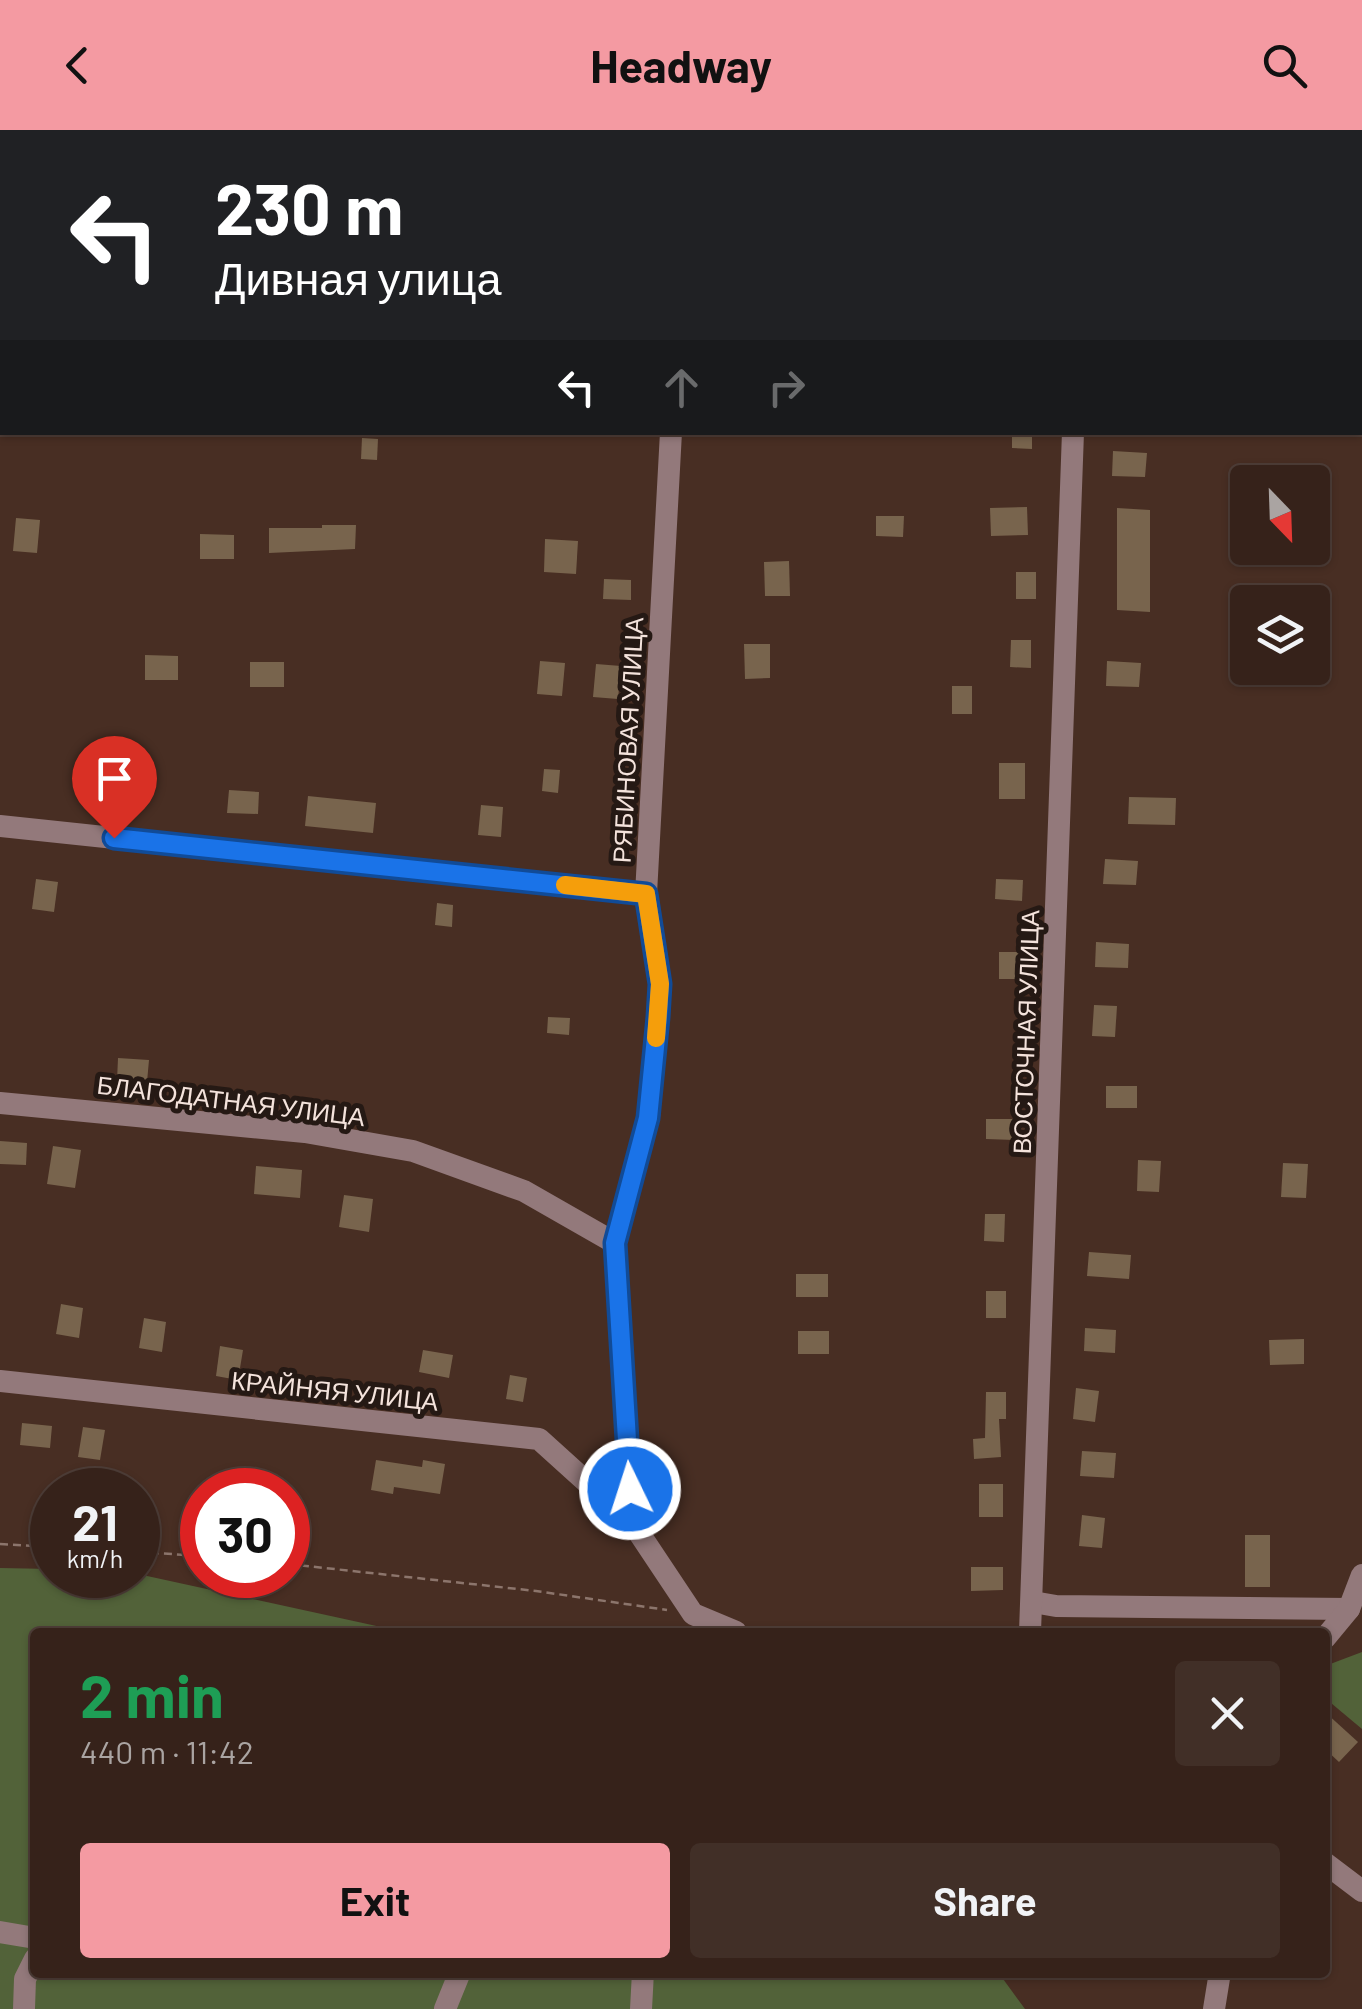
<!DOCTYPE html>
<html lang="en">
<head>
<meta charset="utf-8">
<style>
  :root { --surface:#36221a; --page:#412f27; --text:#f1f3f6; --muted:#aaa4a2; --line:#503f39; --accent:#f49aa2 }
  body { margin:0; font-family:Barlow,sans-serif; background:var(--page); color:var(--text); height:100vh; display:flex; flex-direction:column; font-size:38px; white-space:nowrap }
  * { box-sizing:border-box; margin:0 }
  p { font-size:32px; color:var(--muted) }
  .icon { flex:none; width:55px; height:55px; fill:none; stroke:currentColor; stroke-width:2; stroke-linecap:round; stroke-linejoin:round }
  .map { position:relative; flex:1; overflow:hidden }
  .side { position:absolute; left:30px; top:1498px; width:1300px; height:350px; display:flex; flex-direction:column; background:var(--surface); border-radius:10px; box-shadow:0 2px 8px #0004,0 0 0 2px var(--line) }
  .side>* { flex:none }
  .hud { position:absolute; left:0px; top:0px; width:1362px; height:305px; box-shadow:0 2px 8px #0004,0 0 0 2px var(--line); background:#202124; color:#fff; overflow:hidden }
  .needle { width:65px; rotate:157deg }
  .controls { position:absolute; left:1230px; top:335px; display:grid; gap:20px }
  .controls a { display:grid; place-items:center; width:100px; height:100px; border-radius:10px; background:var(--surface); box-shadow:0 2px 8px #0004,0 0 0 2px var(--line); font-size:50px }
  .speed { position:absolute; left:30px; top:1338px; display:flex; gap:20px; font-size:50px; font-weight:700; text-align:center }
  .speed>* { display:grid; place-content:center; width:130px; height:130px; border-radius:50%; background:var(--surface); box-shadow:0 2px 8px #0004,0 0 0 2px var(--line); line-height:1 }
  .speed small { font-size:25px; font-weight:400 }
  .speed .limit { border:15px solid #d22; background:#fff; color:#111 }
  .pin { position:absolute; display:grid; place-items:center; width:85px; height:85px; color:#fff; margin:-102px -42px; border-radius:50% 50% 50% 0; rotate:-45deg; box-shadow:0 0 10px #0007 }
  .pin .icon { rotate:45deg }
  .me { position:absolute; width:110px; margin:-55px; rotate:356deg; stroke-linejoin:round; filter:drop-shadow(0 0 8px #0008) }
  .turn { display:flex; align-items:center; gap:35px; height:210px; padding:0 50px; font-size:45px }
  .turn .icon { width:130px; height:130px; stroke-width:2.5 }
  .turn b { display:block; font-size:70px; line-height:85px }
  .lanes { display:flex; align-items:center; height:95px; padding:0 50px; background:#0003; justify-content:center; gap:50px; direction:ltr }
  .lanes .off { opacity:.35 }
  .round { display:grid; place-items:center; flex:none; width:105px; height:105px; border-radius:10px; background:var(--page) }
  .head { display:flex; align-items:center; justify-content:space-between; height:170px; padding:0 50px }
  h1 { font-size:60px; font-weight:700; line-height:75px; color:#1e9e55 }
  .action { display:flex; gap:20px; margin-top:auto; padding:20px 50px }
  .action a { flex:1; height:115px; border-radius:10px; background:var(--accent); color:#111; font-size:40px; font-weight:700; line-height:115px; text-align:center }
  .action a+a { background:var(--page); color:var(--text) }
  header { display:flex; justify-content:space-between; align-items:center; height:130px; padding:0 50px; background:var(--accent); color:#111; font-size:45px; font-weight:700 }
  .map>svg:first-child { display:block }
  .green { fill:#526239 }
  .building { fill:#78644d }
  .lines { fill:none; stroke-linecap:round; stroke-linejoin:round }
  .path { stroke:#8c756c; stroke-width:2.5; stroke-dasharray:8 5; stroke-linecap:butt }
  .minor { stroke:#93797b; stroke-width:22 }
  .route-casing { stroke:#114b97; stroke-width:25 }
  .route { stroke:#1a73e8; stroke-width:18 }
  .slow { stroke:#f59e0b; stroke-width:18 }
  .labels { text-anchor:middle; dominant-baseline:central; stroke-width:10; stroke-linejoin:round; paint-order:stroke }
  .street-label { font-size:25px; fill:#f4e3dc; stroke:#251914 }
</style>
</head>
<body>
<header><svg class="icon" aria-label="back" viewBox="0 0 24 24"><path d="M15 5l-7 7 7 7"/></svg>Headway<svg class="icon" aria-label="search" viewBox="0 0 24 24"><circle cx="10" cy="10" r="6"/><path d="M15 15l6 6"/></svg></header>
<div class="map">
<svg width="1362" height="1879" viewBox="0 0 1362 1879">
  <rect width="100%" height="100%" fill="#482e23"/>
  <g class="green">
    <polygon points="0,1438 52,1439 52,1445 138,1444 404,1502 35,1502 35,1842 998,1842 1025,1879 0,1879"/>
    <polygon points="1362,1522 1362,1599 1325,1568 1325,1536"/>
  </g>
  <g class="building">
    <polygon points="1012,302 1032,302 1032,319 1012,318"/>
    <polygon points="362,308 378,309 377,330 361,329"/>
    <polygon points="1113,321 1147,323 1145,347 1112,346"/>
    <polygon points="1027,377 1028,405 991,406 990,378"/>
    <polygon points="1117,378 1150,380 1150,482 1117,480"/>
    <polygon points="876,386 904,386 903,407 876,406"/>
    <polygon points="16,388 40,390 37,423 13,421"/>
    <polygon points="322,395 356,395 355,419 269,423 269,398 322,398"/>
    <polygon points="200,404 234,405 234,429 200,429"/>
    <polygon points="545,409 578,411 576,444 544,442"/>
    <polygon points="789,431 790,466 765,466 764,432"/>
    <rect x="1016" y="442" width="20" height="27"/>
    <polygon points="604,449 631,450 631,470 603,469"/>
    <polygon points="1011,510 1031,510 1031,538 1010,537"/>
    <polygon points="744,514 770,514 770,548 745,549"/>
    <polygon points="145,525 178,526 178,550 145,550"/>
    <polygon points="540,531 565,533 562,566 537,564"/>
    <polygon points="1107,531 1141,533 1139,557 1106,556"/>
    <rect x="250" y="532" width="34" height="25"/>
    <polygon points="596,534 621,536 618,569 593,567"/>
    <rect x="952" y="556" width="20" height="28"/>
    <rect x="999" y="633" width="26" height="36"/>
    <polygon points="544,639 560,640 558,663 542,661"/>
    <polygon points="229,660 259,662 258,684 227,683"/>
    <polygon points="308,666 376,673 373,703 305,696"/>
    <polygon points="1129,667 1176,668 1175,695 1128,694"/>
    <polygon points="481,675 503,677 501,707 478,705"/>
    <polygon points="1105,729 1138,731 1136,755 1103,754"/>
    <polygon points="36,749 58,752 54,782 32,779"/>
    <polygon points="996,749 1023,750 1022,771 995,769"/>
    <polygon points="437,773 453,775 452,797 435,795"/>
    <polygon points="1096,812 1129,814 1128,838 1095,837"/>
    <rect x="999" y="822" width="20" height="27"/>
    <polygon points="1094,875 1117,876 1115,907 1092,906"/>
    <polygon points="548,887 570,888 569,905 547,903"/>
    <polygon points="118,928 149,930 147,952 117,951"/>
    <rect x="1106" y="956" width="31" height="22"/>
    <polygon points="986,989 1014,989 1014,1010 986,1009"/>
    <polygon points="0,1011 27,1013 26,1035 0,1034"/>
    <polygon points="53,1016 81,1020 75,1058 47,1054"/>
    <polygon points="1138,1030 1161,1031 1159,1062 1137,1061"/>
    <polygon points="1283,1033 1308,1034 1306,1068 1281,1067"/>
    <polygon points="256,1036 302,1040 300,1068 254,1064"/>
    <polygon points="344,1065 373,1069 369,1102 339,1097"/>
    <polygon points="985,1084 1005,1084 1004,1112 984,1111"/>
    <polygon points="1089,1122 1131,1125 1129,1149 1087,1146"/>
    <rect x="796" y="1144" width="32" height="23"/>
    <rect x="986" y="1161" width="20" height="27"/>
    <polygon points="61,1174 83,1178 79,1208 56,1204"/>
    <polygon points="144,1188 166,1192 162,1222 139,1218"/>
    <polygon points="1085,1198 1116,1200 1115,1223 1084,1221"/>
    <rect x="798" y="1201" width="31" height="23"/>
    <polygon points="1304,1209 1304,1234 1270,1235 1269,1210"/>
    <polygon points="220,1216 243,1220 238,1250 216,1246"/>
    <polygon points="423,1220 453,1225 449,1248 419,1242"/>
    <polygon points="510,1245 527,1248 523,1272 506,1269"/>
    <polygon points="1076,1258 1099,1261 1095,1292 1073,1289"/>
    <polygon points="986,1262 1006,1262 1006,1289 999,1289 1001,1327 974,1329 973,1309 985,1308"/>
    <polygon points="22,1293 52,1296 50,1318 20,1315"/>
    <polygon points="83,1297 105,1300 100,1330 78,1327"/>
    <polygon points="1082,1321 1116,1323 1114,1348 1080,1346"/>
    <polygon points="376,1330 422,1337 423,1330 445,1334 440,1364 394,1357 393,1364 371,1360"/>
    <rect x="979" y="1354" width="24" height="33"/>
    <polygon points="1082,1385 1105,1388 1102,1418 1079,1416"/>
    <rect x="1245" y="1405" width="25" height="52"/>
    <polygon points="971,1437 1003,1437 1003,1460 971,1461"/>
    <polygon points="1325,1582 1358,1612 1339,1632 1325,1619"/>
  </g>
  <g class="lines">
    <g class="path">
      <polyline points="0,1414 52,1417"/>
      <polyline points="138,1422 202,1426"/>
      <polyline points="288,1434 536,1461 667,1480"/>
    </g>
    <g class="minor">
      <polyline points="687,2 688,0"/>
      <polyline points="1084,2 1084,0"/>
      <polyline points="0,195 2,195"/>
      <polyline points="0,696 646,764"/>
      <polyline points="0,973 305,1002 413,1021 524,1061 615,1113"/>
      <polyline points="0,1251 539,1309 633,1394 693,1484 736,1502"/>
      <polyline points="633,1394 615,1113 649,987 660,854 646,764 671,302"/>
      <polyline points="1033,1472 1056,1476 1349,1479"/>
      <polyline points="1030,1502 1073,302"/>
      <polyline points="1325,1508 1349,1479 1362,1445"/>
      <polyline points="1325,1733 1362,1761"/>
      <polyline points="0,1802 35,1808"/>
      <polyline points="24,1879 25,1849 35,1829"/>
      <polyline points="445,1879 460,1842"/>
      <polyline points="641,1879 643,1842"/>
      <polyline points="1214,1879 1220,1842"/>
    </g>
  </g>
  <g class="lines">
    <g class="route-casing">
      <polyline id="route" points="114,708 646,764 660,854 658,887 648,988 615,1113 630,1359"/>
    </g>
    <use href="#route" class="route"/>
    <polyline class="slow" points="565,755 646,764 660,854 656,908"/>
  </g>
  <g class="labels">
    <g class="street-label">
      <text transform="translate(627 610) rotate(-87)">РЯБИНОВАЯ УЛИЦА</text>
      <text transform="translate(1025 902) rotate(-88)">ВОСТОЧНАЯ УЛИЦА</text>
      <text transform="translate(231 970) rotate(7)">БЛАГОДАТНАЯ УЛИЦА</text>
      <text transform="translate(335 1260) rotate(6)">КРАЙНЯЯ УЛИЦА</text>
    </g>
  </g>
</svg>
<div class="controls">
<a><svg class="needle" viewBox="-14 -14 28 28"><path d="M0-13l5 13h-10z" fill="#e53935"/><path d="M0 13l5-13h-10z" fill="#aaa4a2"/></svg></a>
<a><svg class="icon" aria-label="layers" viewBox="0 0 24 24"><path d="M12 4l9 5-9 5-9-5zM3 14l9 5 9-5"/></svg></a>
</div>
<div class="speed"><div>21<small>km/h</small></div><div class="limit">30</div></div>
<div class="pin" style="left:114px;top:708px;background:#d93025"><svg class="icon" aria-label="arrive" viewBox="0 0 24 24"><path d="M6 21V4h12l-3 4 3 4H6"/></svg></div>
<svg class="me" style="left:630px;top:1359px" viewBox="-20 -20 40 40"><circle r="17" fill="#1a73e8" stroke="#fff" stroke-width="3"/><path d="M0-11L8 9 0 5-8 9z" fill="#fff"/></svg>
<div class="hud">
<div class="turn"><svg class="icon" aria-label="left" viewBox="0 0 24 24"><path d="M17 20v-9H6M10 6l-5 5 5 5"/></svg><div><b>230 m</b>Дивная улица</div></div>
<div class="lanes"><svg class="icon" aria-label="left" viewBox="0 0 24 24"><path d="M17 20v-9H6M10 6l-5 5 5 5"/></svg><svg class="icon off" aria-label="ahead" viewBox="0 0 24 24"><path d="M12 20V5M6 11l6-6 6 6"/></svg><svg class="icon off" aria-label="right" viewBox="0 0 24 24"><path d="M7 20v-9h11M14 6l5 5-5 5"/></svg></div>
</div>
<section class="side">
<div class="head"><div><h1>2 min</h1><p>440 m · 11:42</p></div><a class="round"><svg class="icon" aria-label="close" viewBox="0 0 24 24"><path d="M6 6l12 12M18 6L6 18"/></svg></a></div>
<div class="action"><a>Exit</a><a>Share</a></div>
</section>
</div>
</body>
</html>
